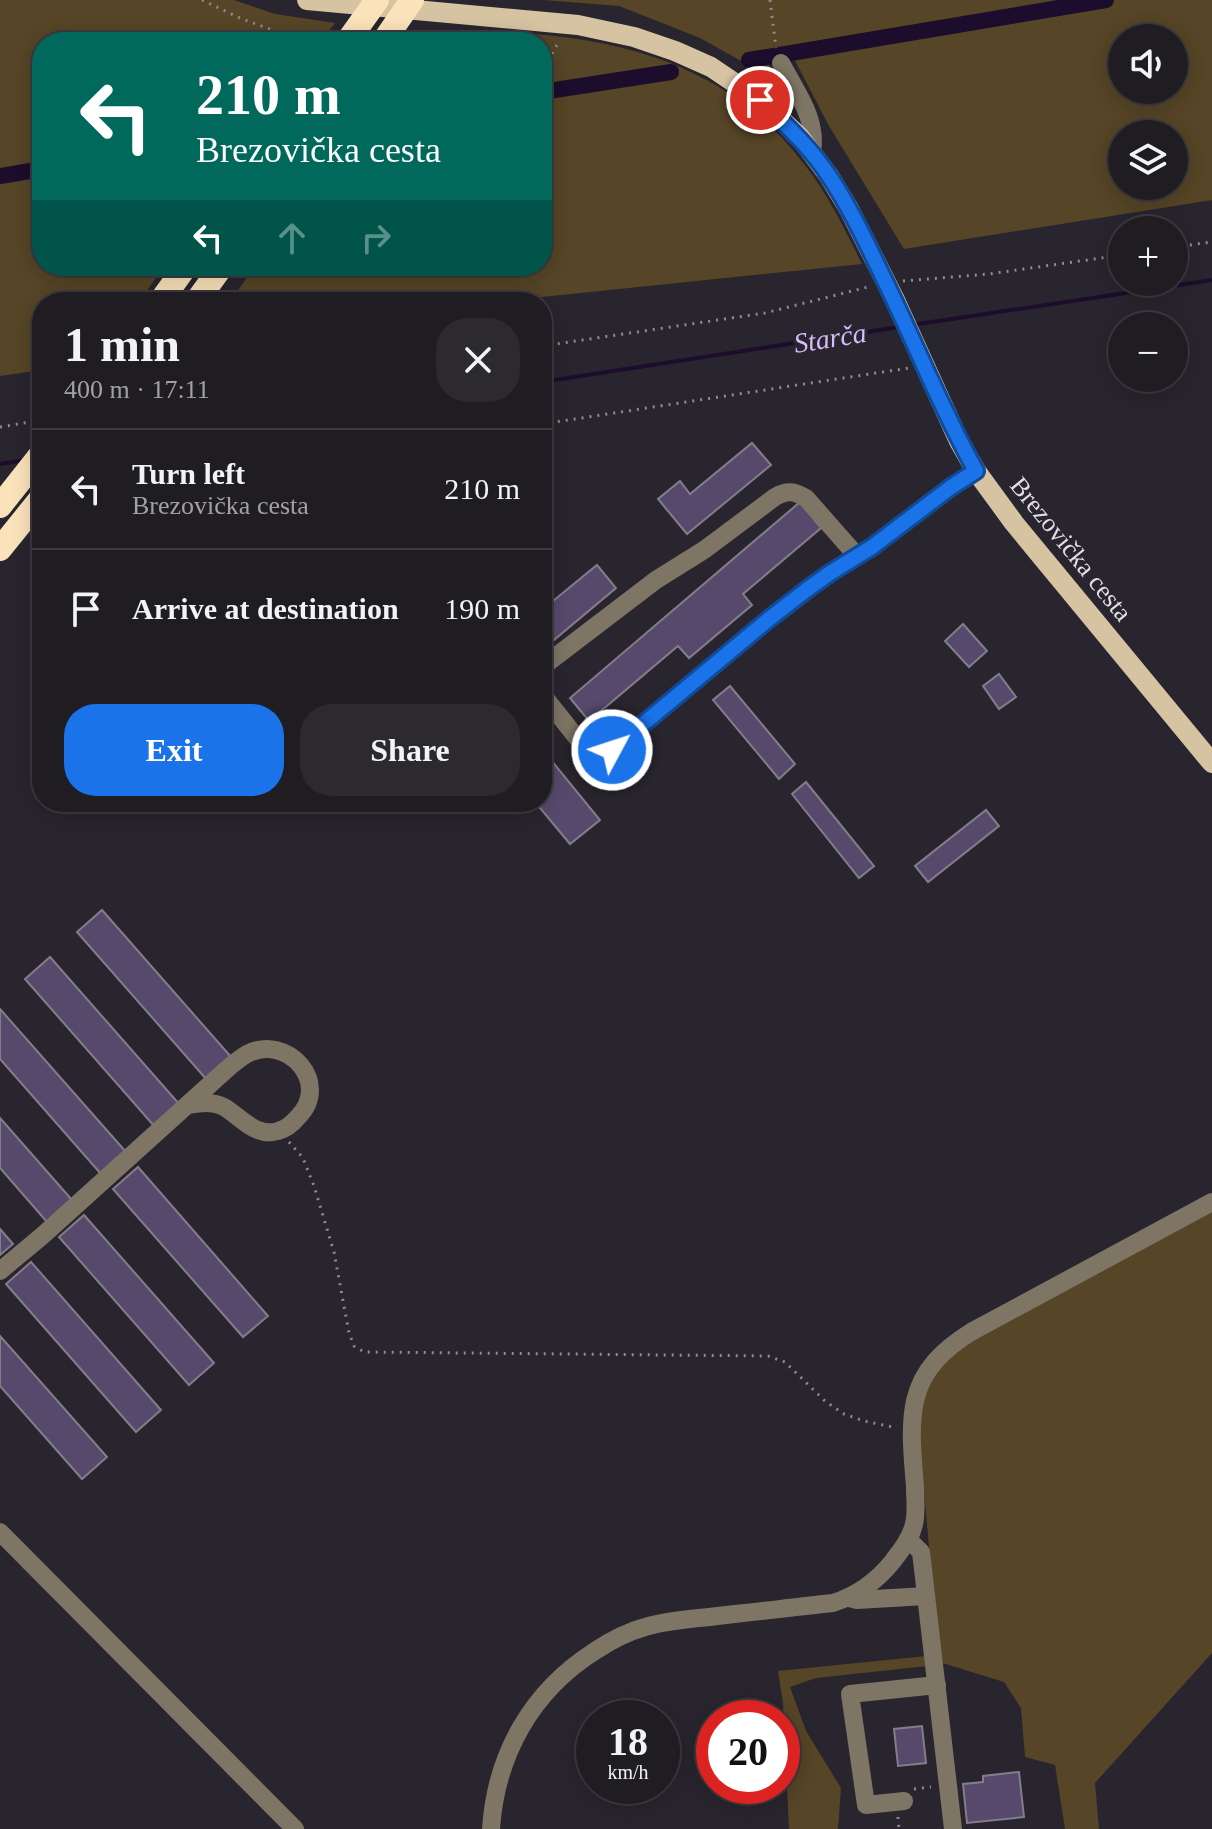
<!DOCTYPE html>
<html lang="en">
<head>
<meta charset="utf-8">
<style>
  :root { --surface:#1f1c22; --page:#2c292f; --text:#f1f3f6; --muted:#a1a1a5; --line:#3c3a40; --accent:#1a73e8 }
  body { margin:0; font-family:"Times New Roman",serif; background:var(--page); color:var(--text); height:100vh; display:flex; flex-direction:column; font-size:30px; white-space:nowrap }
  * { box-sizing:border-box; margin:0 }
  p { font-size:26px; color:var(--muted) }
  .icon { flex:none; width:44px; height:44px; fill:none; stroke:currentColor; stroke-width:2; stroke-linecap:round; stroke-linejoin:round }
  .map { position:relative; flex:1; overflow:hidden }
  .drawer { position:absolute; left:32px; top:292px; width:520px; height:520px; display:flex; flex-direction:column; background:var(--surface); border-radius:32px; box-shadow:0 4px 20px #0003,0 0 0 2px var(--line) }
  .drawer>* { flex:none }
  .hud { position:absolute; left:32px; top:32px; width:520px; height:244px; border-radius:32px; box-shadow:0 4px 20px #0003,0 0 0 2px var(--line); background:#00695c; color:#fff; overflow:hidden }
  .controls { position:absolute; left:1108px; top:24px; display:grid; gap:16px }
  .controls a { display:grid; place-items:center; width:80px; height:80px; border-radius:50%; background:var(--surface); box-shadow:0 4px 20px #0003,0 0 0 2px var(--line); font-size:40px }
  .speed { position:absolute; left:576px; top:1700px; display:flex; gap:16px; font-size:40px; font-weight:700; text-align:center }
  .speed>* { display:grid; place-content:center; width:104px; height:104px; border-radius:50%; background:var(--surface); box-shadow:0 4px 20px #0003,0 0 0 2px var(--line); line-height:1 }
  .speed small { font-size:20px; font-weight:400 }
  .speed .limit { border:12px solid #d22; background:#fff; color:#111 }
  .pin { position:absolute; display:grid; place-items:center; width:68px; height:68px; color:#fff; margin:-34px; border:4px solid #fff; border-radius:50%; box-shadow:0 2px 8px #0007 }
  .me { position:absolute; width:88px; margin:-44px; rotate:50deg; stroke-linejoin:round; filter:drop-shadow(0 0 6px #0008) }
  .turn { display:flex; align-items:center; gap:28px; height:168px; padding:0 32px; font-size:36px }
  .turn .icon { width:104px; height:104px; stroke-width:2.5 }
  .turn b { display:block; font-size:56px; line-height:68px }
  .lanes { display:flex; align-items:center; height:76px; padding:0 32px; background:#0003; justify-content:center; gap:40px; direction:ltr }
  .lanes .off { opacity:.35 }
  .round { display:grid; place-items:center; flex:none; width:84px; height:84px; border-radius:32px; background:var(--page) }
  .summary { display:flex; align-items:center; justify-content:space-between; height:136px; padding:0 32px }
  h1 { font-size:48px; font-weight:800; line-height:60px }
  .cta { display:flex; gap:16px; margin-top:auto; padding:16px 32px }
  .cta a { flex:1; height:92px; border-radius:32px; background:var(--accent); color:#fff; font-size:32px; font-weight:800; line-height:92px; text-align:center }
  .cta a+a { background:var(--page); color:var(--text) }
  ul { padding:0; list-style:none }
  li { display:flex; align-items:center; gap:24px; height:120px; padding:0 32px; border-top:2px solid var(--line) }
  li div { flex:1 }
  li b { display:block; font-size:30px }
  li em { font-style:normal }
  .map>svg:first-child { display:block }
  .green { fill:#564526; fill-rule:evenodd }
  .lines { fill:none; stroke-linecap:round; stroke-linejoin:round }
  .stream { stroke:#1b0d2b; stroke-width:4 }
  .canal { stroke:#1b0d2b; stroke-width:16 }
  .building { fill:#57496c; stroke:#827e89; stroke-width:2 }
  .path { stroke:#8e8b92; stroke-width:3; stroke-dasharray:2 6; stroke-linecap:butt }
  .minor { stroke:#7e7565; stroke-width:18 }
  .major { stroke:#d6c3a2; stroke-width:20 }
  .highway { stroke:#fae2ba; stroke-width:24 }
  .route-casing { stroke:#114b97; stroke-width:20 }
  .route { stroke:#1a73e8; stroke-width:14 }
  .labels { text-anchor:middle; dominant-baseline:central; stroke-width:7; stroke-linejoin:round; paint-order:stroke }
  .street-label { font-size:26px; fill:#e1dfe5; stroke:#29252e }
  .water-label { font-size:28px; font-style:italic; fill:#d5bdfb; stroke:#29252e }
</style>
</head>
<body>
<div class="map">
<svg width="1212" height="1829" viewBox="0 0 1212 1829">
  <rect width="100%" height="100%" fill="#29252e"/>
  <g class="green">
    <polygon points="0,0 234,0 275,14 335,23 321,42 42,42 42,266 164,266 139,302 42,302 42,370 0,376"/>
    <path d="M543,0H1212V200L904,249L829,126L790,51L766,56L775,80L700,38L619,6ZM1122,38H1174V90H1122ZM1122,134H1174V186H1122Z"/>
    <path d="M422,31C566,29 710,40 804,164C828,194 845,230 862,264L493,302H230L255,266H542V42H414Z"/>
    <path d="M1212,1209V1653L1095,1783L1099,1829H1065L1055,1765L1025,1757L1021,1708L1004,1682L939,1662L919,1432C922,1394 929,1375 956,1347Z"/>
    <polygon points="926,1656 928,1666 816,1678 790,1687 806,1731 841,1788 838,1829 789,1829 783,1704 778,1671"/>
  </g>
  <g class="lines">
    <g class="stream">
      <polyline points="912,325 1212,280"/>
      <polyline points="542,382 899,327"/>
      <polyline points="0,464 25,460"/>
    </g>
    <g class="canal">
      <polyline points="749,60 1106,0"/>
      <polyline points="542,92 671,72"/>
      <polyline points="0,176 42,169"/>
    </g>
  </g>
  <g class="building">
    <polygon points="752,443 771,465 687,534 658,499 680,481 690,494"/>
    <polygon points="800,502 821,528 743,594 752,605 689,658 678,646 589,721 570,698"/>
    <polygon points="597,565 616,588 542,650 542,610"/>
    <polygon points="963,624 987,651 969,667 945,641"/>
    <polygon points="999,674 1016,697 999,709 983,686"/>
    <polygon points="730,686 795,764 779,779 713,700"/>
    <polygon points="542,749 600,820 570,844 535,802 542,802"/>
    <polygon points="806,782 874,866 859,878 792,794"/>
    <polygon points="986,810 999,826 928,882 915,866"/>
    <polygon points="102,910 232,1058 207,1080 77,932"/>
    <polygon points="50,957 180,1105 155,1127 25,979"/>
    <polygon points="0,1009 126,1152 101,1174 0,1059"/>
    <polygon points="0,1118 72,1200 47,1222 0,1168"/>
    <polygon points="138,1167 268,1316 243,1337 113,1189"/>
    <polygon points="84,1215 214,1363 189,1385 59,1237"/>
    <polygon points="0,1229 13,1244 0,1255"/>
    <polygon points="31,1262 161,1410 136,1432 6,1284"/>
    <polygon points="0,1336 107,1457 82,1479 0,1386"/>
    <polygon points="922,1726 926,1763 898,1766 894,1729"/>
    <polygon points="1019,1772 1024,1817 967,1823 963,1784 983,1782 983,1776"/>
  </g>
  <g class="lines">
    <g class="path">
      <polyline points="202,0 242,19 306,42"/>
      <polyline points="770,0 776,48"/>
      <polyline points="542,66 547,62 560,40"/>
      <polyline points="1174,247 1212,242"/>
      <polyline points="903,281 989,274 1122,255"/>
      <polyline points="542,346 765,313 868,287"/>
      <polyline points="542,424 909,368"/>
      <polyline points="0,427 42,420"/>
      <polyline points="289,1142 303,1158 314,1186 334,1252 349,1333 354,1346 364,1352 768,1356 785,1362 825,1401 844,1414 864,1421 897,1428"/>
      <polyline points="914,1789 931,1787"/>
      <polyline points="898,1817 899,1829"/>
    </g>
    <g class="minor">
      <path d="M781,63C796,92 818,119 812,153"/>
      <path d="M542,667L656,580L704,550L775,497C787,490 794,491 806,498L857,556"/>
      <polyline points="542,694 585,748 597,755 612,750 769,619 830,573 872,547 951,487 976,471"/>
      <path d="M0,1271L42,1236L227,1069C233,1064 240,1058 247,1054C287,1033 332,1083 298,1117C293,1123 286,1129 278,1131C256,1138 241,1117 224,1107C212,1101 200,1103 188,1105"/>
      <polyline points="0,1532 295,1829"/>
      <polyline points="908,1539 921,1552 953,1829"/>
      <polyline points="849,1598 857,1600 926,1596"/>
      <polyline points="904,1801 866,1805 850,1694 937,1685"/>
      <path d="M491,1829C496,1754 532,1691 595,1651C610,1641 627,1632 645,1627C668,1620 693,1619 717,1616C756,1612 795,1607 833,1603C858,1595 877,1581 893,1561C901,1550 911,1538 914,1524C917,1512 915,1500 915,1487C913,1459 909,1429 915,1401C922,1369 944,1349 971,1332L1212,1202"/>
    </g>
    <polyline class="major" points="307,0 578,25 634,37 675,51 711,67 760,100 799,136 829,176 849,209 894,298 959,441 976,471 1014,523 1212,763"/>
    <g class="highway">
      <polyline points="347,42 377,0"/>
      <polyline points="383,42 412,0"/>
      <polyline points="160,302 186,266"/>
      <polyline points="196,302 222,266"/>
      <polyline points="0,506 42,453"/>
      <polyline points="0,549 42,497"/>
    </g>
  </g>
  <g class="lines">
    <g class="route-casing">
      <path id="route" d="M612,750L769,619L809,588L830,573L872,547L951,487L976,471C941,409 915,342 884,279C867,244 851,209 829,176C810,147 785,124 760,100"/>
    </g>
    <use href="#route" class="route"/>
  </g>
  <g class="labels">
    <g class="street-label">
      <text transform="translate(1071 549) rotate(51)">Brezovička cesta</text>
    </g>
    <g class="water-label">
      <text transform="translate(830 338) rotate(-9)">Starča</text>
    </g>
  </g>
</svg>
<div class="controls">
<a><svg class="icon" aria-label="sound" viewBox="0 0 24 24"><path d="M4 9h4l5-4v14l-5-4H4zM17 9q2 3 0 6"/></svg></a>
<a><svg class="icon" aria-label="layers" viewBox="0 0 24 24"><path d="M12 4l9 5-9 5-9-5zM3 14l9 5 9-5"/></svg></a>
<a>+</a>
<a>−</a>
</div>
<div class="speed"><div>18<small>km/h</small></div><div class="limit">20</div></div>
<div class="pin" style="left:760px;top:100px;background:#d93025"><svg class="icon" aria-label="arrive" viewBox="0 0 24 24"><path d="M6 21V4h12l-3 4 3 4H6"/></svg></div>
<svg class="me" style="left:612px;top:750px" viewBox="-20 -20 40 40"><circle r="17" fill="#1a73e8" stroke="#fff" stroke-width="3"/><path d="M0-11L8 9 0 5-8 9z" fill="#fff"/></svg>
<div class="hud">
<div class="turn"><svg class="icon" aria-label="left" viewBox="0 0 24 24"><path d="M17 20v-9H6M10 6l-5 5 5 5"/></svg><div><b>210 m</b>Brezovička cesta</div></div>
<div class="lanes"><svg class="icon" aria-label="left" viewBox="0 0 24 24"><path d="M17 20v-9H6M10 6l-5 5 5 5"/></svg><svg class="icon off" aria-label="ahead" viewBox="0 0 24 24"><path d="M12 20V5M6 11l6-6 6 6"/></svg><svg class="icon off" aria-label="right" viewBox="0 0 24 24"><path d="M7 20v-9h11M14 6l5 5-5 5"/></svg></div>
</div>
<section class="drawer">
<div class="summary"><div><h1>1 min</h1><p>400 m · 17:11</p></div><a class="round"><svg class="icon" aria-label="close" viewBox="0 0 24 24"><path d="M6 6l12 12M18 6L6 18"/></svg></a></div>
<ul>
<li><svg class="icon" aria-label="left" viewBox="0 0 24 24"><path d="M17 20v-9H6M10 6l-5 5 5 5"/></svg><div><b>Turn left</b><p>Brezovička cesta</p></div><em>210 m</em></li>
<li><svg class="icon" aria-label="arrive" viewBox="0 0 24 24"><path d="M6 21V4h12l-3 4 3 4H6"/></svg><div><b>Arrive at destination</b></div><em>190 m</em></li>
</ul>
<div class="cta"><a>Exit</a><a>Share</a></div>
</section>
</div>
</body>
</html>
